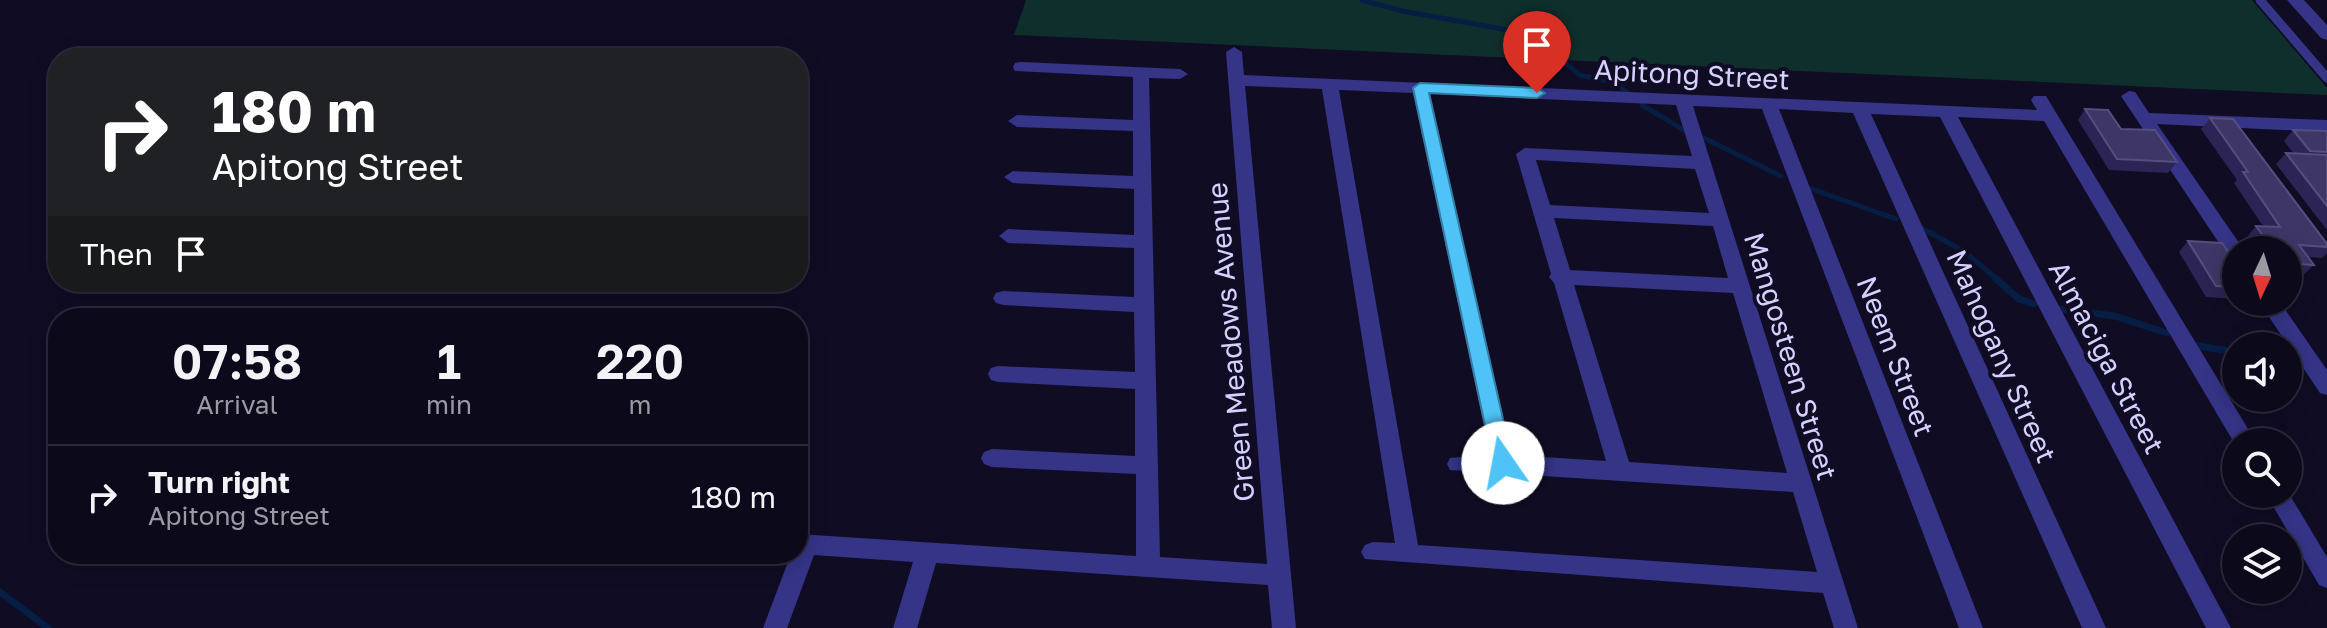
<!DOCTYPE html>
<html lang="en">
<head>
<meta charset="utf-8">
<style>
  :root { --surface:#0c091b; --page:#1a1728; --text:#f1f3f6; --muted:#9a9aa3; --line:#2c2a3a }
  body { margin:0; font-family:"Golos Text",sans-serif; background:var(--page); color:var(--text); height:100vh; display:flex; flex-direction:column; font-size:30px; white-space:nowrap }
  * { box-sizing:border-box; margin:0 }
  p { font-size:26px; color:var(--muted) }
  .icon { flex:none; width:44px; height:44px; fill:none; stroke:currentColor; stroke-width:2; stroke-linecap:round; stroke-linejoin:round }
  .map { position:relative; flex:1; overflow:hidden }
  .side { position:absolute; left:48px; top:308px; width:760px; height:256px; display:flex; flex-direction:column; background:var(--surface); border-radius:32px; box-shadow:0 4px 20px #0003,0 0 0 2px var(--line) }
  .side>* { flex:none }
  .banner { position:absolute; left:48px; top:48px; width:760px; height:244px; border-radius:32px; box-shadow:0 4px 20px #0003,0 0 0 2px var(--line); background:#202124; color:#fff; overflow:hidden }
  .needle { width:52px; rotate:184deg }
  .tools { position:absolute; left:2222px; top:236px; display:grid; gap:16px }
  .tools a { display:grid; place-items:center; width:80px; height:80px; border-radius:50%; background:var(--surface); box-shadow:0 4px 20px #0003,0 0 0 2px var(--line); font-size:40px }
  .pin { position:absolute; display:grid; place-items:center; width:68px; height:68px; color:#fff; margin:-82px -34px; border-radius:50% 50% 50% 0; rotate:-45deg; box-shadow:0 0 8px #0007 }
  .pin .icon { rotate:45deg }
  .me { position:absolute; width:88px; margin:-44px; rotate:348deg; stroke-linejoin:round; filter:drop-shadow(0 0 6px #0008) }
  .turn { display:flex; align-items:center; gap:28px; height:168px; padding:0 32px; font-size:36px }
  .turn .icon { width:104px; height:104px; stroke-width:2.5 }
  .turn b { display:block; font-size:56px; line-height:68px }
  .then { display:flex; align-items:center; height:76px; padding:0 32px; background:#0003; gap:16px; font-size:30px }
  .eta { display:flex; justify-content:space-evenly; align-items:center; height:136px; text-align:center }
  .eta b { font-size:48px; font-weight:600; line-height:56px }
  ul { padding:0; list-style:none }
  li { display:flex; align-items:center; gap:24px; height:104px; padding:0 32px; border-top:2px solid var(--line) }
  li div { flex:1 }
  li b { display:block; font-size:30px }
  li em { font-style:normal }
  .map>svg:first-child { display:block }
  .green { fill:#0f2f2d }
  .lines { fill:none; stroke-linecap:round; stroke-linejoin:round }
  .stream-far1 { stroke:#061e44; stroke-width:5 }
  .stream { stroke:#061e44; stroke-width:7 }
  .service { stroke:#353487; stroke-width:9 }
  .minor { fill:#353487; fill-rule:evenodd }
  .wall { fill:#2c2454 }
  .building { fill:#3e3666; stroke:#554e7e; stroke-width:2 }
  .route { fill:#4fc3f7; stroke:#337fa1; stroke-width:2 }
  .labels { text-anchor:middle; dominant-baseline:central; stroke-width:8; stroke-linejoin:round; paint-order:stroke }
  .street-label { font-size:28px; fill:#d4d0ff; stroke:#100c24 }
</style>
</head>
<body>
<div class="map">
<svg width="2327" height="628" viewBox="0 0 2327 628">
  <rect width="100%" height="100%" fill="#100c24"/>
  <polygon class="green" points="1026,0 2252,0 2327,88 2327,95 1014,35"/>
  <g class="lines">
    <g class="stream-far1">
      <polyline points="1362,0 1402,11 1514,31 1541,43 1580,75 1613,82 1631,95"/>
      <polyline points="1642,105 1684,130"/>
      <polyline points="1704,138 1781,176"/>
      <polyline points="1809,188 1896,219"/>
      <polyline points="1918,226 1965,252 1998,280"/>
    </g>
    <g class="stream">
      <polyline points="1995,278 2019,299 2034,304"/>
      <polyline points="2061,309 2115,316 2167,333"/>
      <polyline points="2192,345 2236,352"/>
      <polyline points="0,592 48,628"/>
    </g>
    <polyline class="service" points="2260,0 2327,78"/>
    <g class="minor">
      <polygon points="2287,0 2304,0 2327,25 2327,40 2321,38"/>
      <path d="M1234,47L1242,52L1244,75L2037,110L2031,100L2034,96H2046L2256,442H2236V446L2044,121L1958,117L2231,628H2206L1940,117L1871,114L2106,628H2082L1853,113L1779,109L1983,628H1959L1762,109L1693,106L1858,628H1834L1823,593L1365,559L1361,552L1365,545L1373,542L1395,543L1322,89L1245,86L1296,628H1272L1268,585L936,563L917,628H893L913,562L814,555L787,628H763L791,554H798V534L1136,556V474L992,467L984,464L981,458L984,452L992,449L1135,456V389L998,382L991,380L988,374L991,368L998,366L1135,372L1134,312L1003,305L996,303L993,298L996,293L1003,291L1134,297V248L1008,243L999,236L1008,229L1134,235V189L1013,183L1004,177L1013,171L1133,176V131L1017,127L1008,121L1017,115L1133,120V77L1015,71L1013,67L1015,63L1021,62L1180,69L1188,74L1180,79L1149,78L1160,557L1267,564L1226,52ZM1339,90L1413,93L1490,454L1450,458L1447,464L1450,470L1793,492L1817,572L1418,545ZM1430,94L1676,105L1692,156L1525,148L1516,154L1551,274L1549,277L1554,283L1606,461L1512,455ZM1536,160L1695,169L1709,213L1550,205ZM1554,218L1713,226L1728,278L1570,270ZM1574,285L1733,293L1787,473L1629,462Z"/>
      <polygon points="2129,91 2135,92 2149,113 2327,120 2327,132 2157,124 2244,250 2236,250 2236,260 2229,258 2121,96"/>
      <polygon points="2259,302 2280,302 2327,370 2327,395 2320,393"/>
      <polygon points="2288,492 2327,557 2327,588 2319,585 2266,494"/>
    </g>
  </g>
  <g class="wall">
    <polygon points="2085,109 2121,129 2177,162 2168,173 2109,170 2078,120"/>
    <polygon points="2210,118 2327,244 2327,253 2322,258 2308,257 2314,265 2303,275 2288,275 2288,250 2256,250 2247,237 2256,226 2263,226 2234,183 2237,180 2201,129"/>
    <polygon points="2293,130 2327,131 2327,230 2276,164 2286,153 2294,154 2284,141"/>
    <polygon points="2188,241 2236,263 2236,299 2206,297 2179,252"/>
  </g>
  <g class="building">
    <polygon points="2085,109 2108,110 2121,129 2155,130 2177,162 2117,159"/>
    <polygon points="2210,118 2233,119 2327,244 2327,247 2299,245 2314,265 2288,263 2288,250 2274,250 2256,226 2280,227 2243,172 2248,172"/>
    <polygon points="2293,130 2327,131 2327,152 2310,151"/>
    <polygon points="2286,153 2327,155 2327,206"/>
    <polygon points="2188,241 2222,243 2236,263 2236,287 2216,286"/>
  </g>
  <polygon class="route" points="1420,83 1537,88 1545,93 1537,98 1429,93 1513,463 1510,469 1503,471 1496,469 1493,463 1413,88"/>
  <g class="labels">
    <g class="street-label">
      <text transform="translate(1692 74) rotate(3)">Apitong Street</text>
      <text transform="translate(1230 342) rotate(-95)">Green Meadows Avenue</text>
      <text transform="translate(1791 356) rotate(73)">Mangosteen Street</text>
      <text transform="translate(1896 356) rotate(69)">Neem Street</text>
      <text transform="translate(2002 356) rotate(66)">Mahogany Street</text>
      <text transform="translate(2107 357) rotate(62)">Almaciga Street</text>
    </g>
  </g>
</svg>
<div class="tools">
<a><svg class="needle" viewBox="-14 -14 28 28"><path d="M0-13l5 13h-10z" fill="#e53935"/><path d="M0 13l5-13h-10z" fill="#9a9aa3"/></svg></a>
<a><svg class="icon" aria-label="sound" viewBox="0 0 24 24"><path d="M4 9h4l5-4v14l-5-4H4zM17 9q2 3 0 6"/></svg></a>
<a><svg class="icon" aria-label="search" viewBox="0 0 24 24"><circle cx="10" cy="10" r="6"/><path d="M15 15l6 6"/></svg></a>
<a><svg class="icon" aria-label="layers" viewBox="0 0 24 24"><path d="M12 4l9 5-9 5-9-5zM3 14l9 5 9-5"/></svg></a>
</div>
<div class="pin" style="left:1537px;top:93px;background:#d93025"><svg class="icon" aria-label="arrive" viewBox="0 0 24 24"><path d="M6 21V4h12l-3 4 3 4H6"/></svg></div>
<svg class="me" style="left:1503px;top:463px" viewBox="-20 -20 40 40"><circle r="19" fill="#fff"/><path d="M0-13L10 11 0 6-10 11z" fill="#4fc3f7"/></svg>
<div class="banner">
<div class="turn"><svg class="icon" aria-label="right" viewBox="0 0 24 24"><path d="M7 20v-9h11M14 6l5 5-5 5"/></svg><div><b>180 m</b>Apitong Street</div></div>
<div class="then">Then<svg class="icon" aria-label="arrive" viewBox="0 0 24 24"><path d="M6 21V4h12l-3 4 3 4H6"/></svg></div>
</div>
<section class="side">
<div class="eta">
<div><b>07:58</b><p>Arrival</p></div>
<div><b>1</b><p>min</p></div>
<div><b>220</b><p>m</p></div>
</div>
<ul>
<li><svg class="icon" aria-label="right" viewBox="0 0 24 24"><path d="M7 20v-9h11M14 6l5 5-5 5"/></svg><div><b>Turn right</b><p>Apitong Street</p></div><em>180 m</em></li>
</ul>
</section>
</div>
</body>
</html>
